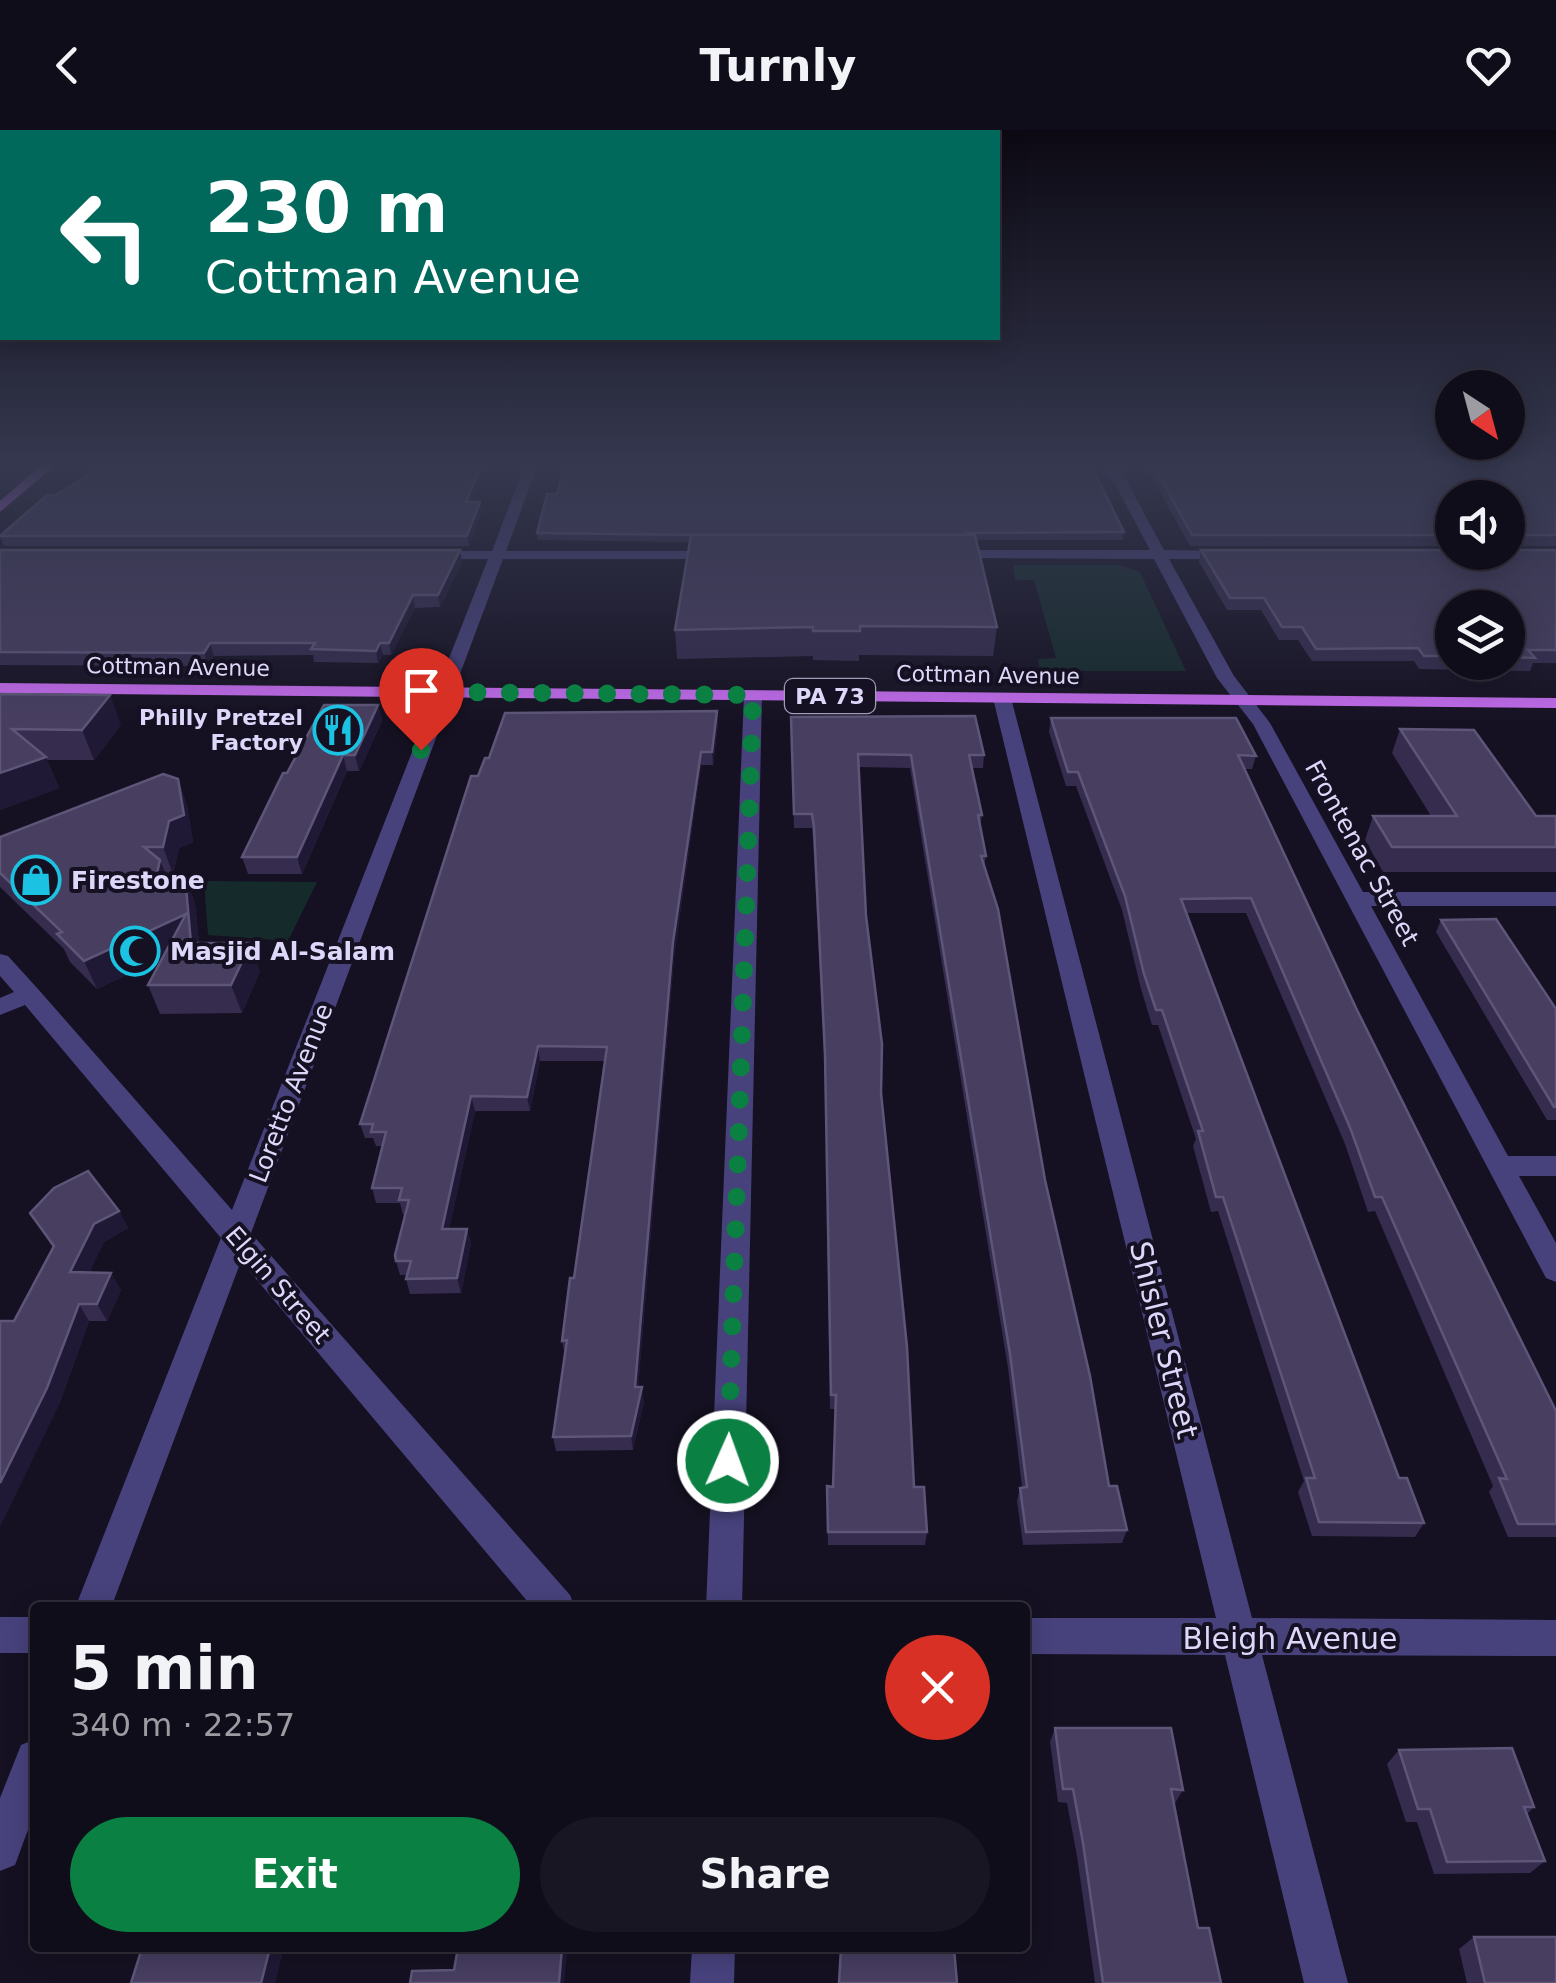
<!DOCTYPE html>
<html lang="en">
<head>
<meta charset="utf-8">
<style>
  :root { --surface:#100d1a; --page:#191623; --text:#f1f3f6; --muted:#9c9ca2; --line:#302d39; --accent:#0b8043 }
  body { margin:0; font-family:"DejaVu Sans",sans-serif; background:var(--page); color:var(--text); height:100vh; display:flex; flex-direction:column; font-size:38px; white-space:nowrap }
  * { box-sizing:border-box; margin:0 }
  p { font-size:32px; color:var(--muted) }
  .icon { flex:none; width:55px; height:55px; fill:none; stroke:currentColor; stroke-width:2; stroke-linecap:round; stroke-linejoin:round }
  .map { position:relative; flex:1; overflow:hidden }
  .side { position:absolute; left:30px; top:1472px; width:1000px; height:350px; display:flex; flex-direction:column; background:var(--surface); border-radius:10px; box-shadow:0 5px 25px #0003,0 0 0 2px var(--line) }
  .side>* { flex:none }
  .guide { position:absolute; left:0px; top:0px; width:1000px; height:210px; box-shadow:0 5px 25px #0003,0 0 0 2px var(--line); background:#00695c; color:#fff; overflow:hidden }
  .needle { width:65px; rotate:144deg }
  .fabs { position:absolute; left:1435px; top:240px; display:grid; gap:20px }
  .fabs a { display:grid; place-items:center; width:90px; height:90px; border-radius:50%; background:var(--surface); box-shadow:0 5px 25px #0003,0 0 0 2px var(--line); font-size:50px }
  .pin { position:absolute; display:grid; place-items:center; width:85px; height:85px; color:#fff; margin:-102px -42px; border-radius:50% 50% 50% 0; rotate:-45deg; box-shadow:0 0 10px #0007 }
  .pin .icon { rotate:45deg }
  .me { position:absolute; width:110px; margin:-55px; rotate:2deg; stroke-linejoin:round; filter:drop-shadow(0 0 8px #0008) }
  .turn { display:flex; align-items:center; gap:35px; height:210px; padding:0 40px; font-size:45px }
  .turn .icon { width:130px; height:130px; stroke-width:2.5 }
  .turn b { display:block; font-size:70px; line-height:85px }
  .round { display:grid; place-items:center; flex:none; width:105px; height:105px; border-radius:52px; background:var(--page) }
  .head { display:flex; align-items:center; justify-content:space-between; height:170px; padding:0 40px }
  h1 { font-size:60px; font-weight:700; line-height:75px }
  .action { display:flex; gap:20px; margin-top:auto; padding:20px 40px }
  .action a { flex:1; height:115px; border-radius:60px; background:var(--accent); color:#fff; font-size:40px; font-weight:700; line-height:115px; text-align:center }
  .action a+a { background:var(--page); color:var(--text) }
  header { display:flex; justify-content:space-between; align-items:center; height:130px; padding:0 40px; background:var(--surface); font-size:45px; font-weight:700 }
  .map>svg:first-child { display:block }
  .green { fill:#152b2b }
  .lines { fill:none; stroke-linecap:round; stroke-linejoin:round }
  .minor { fill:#47427c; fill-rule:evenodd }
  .major { fill:#c46bed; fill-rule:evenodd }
  .wall { fill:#352c4e; fill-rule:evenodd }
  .shaded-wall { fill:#201935 }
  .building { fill:#473e60; stroke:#5e5678; stroke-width:2.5 }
  .route { stroke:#0b8043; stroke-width:18; stroke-dasharray:0 32.4 }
  .labels { text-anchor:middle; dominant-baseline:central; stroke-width:8; stroke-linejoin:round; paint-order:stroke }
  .far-street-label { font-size:22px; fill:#ddd7fa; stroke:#151122 }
  .shield { fill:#151122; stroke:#a19cb9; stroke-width:2.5 }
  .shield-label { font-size:22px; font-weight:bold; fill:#ddd7fa }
  .far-poi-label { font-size:22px; font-weight:bold; fill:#ddd7fa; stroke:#151122; text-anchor:end }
  .street-label { font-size:25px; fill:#ddd7fa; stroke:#151122 }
  .poi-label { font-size:25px; font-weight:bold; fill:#ddd7fa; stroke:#151122; text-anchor:start }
  .near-street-label { font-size:30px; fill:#ddd7fa; stroke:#151122 }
</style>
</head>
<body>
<header><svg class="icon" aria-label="back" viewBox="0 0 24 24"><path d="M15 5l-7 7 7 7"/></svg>Turnly<svg class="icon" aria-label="heart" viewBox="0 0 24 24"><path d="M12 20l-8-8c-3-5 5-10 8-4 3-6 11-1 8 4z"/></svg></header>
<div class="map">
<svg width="1556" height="1853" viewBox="0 0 1556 1853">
  <rect width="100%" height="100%" fill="#151122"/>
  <g class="green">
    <polygon points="1013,435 1120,435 1140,442 1186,541 1040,541 1038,529 1056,528 1034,450 1015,450"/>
    <polygon points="204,751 317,752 288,811 208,805"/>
  </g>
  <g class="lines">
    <g class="minor">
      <polygon points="524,337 537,337 506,421 721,421 728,425 721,429 503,429 251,1103 570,1465 575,1478 533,1478 241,1131 111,1478 75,1478 221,1108 25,875 0,885 0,868 14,862 0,846 0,824 8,826 38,859 232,1080 488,429 431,429 424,425 431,421 492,421"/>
      <polygon points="1106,337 1119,337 1164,420 1231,421 1238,425 1231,429 1169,429 1234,546 1270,593 1363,762 1556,762 1556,776 1371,776 1508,1026 1556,1026 1556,1046 1519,1046 1556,1113 1556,1152 1546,1148 1253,594 1217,548 1154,429 946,428 939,424 946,420 1150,420"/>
      <polygon points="753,560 762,565 742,1478 706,1478 744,565"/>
      <polygon points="1002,563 1011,568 1252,1488 1556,1490 1556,1526 1262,1525 1348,1853 1304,1853 1225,1525 1025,1524 1025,1488 1216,1488 993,568"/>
      <rect x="0" y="1487" width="35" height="36"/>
      <polygon points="35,1609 35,1681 15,1735 0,1741 0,1668 21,1615"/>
      <polygon points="692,1818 735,1818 734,1853 690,1853"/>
    </g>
    <g class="major">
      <polygon points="39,337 53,337 0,382 0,371"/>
      <polygon points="0,553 1556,568 1556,578 0,563"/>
    </g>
  </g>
  <g class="wall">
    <polygon points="97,337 487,337 471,372 482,381 469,416 4,416 0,406 90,344"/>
    <polygon points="1146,337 1556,337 1556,416 1508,416 1508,368 1452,368 1452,416 1190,416"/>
    <polygon points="1124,402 1123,410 976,410 997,497 993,526 859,525 859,531 813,530 813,526 677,529 675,500 690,412 538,410 537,403"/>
    <polygon points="0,420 462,432 440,477 415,478 391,525 383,525 378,533 314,532 313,525 214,526 208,536 0,535"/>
    <path d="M1201,420H1556V533H1533L1530,541L1419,539L1414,531H1312L1298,510H1279L1261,480H1227L1199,432ZM1452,478H1508V532H1452Z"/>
    <polygon points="0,564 121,595 94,630 47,630 59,658 0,680"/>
    <polygon points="378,575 382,591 359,641 347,641 302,744 248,744 242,727 287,643"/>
    <polygon points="717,581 718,594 713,635 701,635 674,827 638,1257 644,1271 633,1320 556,1321 553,1307 565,1225 562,1211 574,1148 605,931 540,931 530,981 475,981 449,1099 467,1099 471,1113 461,1163 410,1164 406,1149 407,1145 400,1145 396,1131 405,1085 403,1085 400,1073 376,1073 372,1058 383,1016 376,1016 373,1008 365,1008 360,994 478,646"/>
    <polygon points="791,587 984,625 983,638 972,638 982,685 980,697 986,726 984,737 1045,1050 1109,1356 1127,1400 1122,1413 1023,1415 1017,1371 1020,1358 1022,1357 1008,1238 910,638 859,637 866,786 914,1357 927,1402 925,1415 828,1415 827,1356 833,1357 835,1279 830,1279 825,939 813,710 812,698 794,698"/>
    <polygon points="1051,588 1256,626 1252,639 1244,639 1357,880 1556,1281 1556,1407 1508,1407 1489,1362 1493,1356 1375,1081 1368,1082 1345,1014 1246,783 1186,783 1399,1348 1424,1393 1415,1407 1312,1406 1298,1362 1304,1351 1218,1081 1211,1082 1193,1016 1196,1009 1158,895 1152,895 1141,859 1122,780 1076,656 1066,656 1049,602"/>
    <polygon points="1400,599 1536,686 1556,686 1556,742 1383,742 1365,710 1373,686 1431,686 1392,623"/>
    <polygon points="178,649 187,676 193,712 179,718 173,744 166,744 169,754 185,746 195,774 199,813 260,841 242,883 160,884 148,855 162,828 97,859 70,832 64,819 0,757 0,707"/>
    <polygon points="1441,790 1556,879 1556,990 1547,990 1436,802"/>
    <polygon points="119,1081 128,1098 104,1112 89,1142 121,1160 107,1191 89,1191 59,1275 14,1191 53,1118 30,1083"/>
    <polygon points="1055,1598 1183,1660 1175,1673 1174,1673 1198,1798 1221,1853 1095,1853 1077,1726 1067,1673 1058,1672 1050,1612"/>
    <polygon points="1399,1620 1534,1677 1527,1684 1545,1731 1530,1743 1434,1744 1417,1692 1406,1692 1387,1634"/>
    <polygon points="1474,1807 1556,1853 1467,1853 1459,1819"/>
  </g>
  <g class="shaded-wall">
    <polygon points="481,337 487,337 467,382 466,372"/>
    <polygon points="480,372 482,381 469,416 467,406"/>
    <polygon points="460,420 462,432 440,477 438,465"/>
    <polygon points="413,465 415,478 391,525 389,513"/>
    <polygon points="210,513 214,526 208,536 204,523"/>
    <polygon points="380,513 383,525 378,533 376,521"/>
    <polygon points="110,565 121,595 94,630 82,600"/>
    <polygon points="378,575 382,591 359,641 355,625"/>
    <polygon points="717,581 718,594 713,635 712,622"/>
    <polygon points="701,622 701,635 674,827 637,1271 635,1257 673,812"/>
    <polygon points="343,625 347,641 302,744 297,727"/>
    <polygon points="46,627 59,658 0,680 0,643"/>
    <polygon points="178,649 187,676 193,712 179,718 173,744 163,717"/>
    <polygon points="160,730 171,757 153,761"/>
    <polygon points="185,746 195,774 202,841 191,814 97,859 84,831"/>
    <polygon points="251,813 260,841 242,883 231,855"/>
    <polygon points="538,916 540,931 530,981 527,967"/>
    <polygon points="471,966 475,981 446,1114 442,1099"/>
    <polygon points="119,1081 128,1098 104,1112 81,1160 70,1142 94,1094"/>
    <polygon points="467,1099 471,1113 461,1163 457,1148"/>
    <polygon points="111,1143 121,1160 107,1191 97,1174"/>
    <polygon points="79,1174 89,1191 59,1275 0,1397 0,1353"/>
    <polygon points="642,1257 644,1271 633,1320 631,1306"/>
    <polygon points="270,1818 284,1818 275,1853 261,1853"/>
    <polygon points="562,1818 568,1818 564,1853 559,1853"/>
  </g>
  <g class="building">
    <polygon points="97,337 481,337 466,372 480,372 467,406 0,406 47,365 56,365 90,344"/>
    <polygon points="564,337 1092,337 1124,402 968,403 969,405 695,405 537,403 547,364 557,364"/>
    <polygon points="1154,337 1556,337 1556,405 1508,405 1508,368 1452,368 1452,405 1192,405"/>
    <polygon points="691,405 975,405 997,497 860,496 860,501 813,501 813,497 675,500"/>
    <polygon points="0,420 460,420 438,465 413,465 389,513 380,513 376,521 311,519 315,513 210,513 204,523 0,522"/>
    <polygon points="1201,420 1452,420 1452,422 1508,422 1508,420 1556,420 1556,520 1528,520 1535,528 1508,527 1508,478 1452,478 1452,526 1424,526 1418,518 1316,519 1302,497 1282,497 1264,468 1230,468"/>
    <polygon points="0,564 110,565 82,600 12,599 46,627 0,643"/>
    <polygon points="324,575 378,575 355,625 343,625 297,727 242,727 283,643 287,643"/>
    <polygon points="717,581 712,622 701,622 673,812 635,1257 642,1257 631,1306 553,1307 567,1210 562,1211 570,1148 574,1148 607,917 538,916 527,967 471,966 442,1099 467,1099 457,1148 406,1149 411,1131 396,1131 395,1125 409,1070 399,1070 402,1058 372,1058 386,1002 371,1002 373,994 360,994 471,646 478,646 485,628 489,628 505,583"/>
    <polygon points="975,586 984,625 969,625 982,685 978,685 986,726 981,726 998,779 1045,1050 1090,1246 1109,1356 1117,1356 1127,1400 1026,1402 1020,1358 1027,1357 1010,1224 911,625 858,624 866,786 882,914 881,963 907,1217 914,1357 924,1357 927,1402 828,1402 827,1356 833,1357 836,1265 831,1265 825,925 814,697 812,684 794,684 791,587"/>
    <polygon points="1051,588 1236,588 1256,626 1238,625 1357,880 1556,1281 1556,1394 1518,1394 1499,1348 1507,1349 1382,1067 1375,1067 1351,1000 1251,768 1181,769 1399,1348 1407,1348 1424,1393 1319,1392 1306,1348 1315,1348 1223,1067 1216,1067 1198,1001 1203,1001 1162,880 1156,880 1144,844 1125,766 1078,642 1068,642"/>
    <polygon points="1400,599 1474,600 1536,686 1556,686 1556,717 1392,717 1373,686 1457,686"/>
    <polygon points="163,644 178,649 184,685 169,691 163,717 144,717 160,730 153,761 185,746 191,813 251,813 231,855 148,855 186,784 84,831 57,804 62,802 0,743 0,707"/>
    <polygon points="1496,789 1556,879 1556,977 1554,977 1441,790"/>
    <polygon points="88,1041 119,1081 94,1094 70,1142 111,1143 97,1174 79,1174 47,1258 0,1353 0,1191 14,1191 54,1116 30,1083 54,1058"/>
    <polygon points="1055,1598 1171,1598 1183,1660 1171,1659 1198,1798 1209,1798 1221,1853 1103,1853 1083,1713 1073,1659 1063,1659"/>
    <polygon points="1512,1618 1534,1677 1524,1677 1545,1731 1447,1732 1430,1679 1418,1679 1399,1620"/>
    <polygon points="1474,1807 1556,1807 1556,1853 1485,1853"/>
    <polygon points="142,1818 270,1818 261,1853 131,1853"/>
    <polygon points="458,1818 562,1818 559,1853 410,1853 412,1841 454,1840"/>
    <polygon points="841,1818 954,1818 957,1853 839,1853"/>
  </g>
  <linearGradient id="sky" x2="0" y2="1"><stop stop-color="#0c0913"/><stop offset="0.56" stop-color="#35384f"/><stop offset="1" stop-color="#35384f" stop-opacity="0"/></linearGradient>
  <rect width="1556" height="597" fill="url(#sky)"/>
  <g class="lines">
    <polyline class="route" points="421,620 442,562 753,565 728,1331"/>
  </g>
  <defs>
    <g id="restaurant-ring" transform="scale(2.5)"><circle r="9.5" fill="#151122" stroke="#1cc2e1" stroke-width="1.5"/><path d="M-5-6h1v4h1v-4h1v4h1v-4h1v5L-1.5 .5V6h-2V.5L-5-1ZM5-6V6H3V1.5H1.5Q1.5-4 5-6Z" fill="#1cc2e1"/></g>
    <g id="shop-ring" transform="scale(2.5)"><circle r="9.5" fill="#151122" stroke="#1cc2e1" stroke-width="1.5"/><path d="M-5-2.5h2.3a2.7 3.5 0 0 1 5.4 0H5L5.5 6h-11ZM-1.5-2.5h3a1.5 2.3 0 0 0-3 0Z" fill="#1cc2e1"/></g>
    <g id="mosque-ring" transform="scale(2.5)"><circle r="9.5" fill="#151122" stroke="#1cc2e1" stroke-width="1.5"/><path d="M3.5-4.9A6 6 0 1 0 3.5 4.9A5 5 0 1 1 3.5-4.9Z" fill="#1cc2e1"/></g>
  </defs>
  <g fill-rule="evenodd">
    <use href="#restaurant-ring" x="338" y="600"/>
    <use href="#shop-ring" x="36" y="750"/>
    <use href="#mosque-ring" x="135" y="821"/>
  </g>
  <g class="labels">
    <g class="far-street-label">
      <text transform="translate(178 537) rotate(1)">Cottman Avenue</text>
      <text transform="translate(988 545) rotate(1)">Cottman Avenue</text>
    </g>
    <rect class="shield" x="785" y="549" width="90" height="34" rx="8"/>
    <g class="shield-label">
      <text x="830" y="566">PA 73</text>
    </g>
    <g class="far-poi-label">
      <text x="303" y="587">Philly Pretzel<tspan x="303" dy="25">Factory</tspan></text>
    </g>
    <g class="street-label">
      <text transform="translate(1362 723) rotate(61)">Frontenac Street</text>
      <text transform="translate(291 963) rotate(-69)">Loretto Avenue</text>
      <text transform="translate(278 1155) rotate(49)">Elgin Street</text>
    </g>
    <g class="poi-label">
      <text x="71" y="750">Firestone</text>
      <text x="170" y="821">Masjid Al-Salam</text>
    </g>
    <g class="near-street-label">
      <text transform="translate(1164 1210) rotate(76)">Shisler Street</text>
      <text x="1290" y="1508">Bleigh Avenue</text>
    </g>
  </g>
</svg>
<div class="fabs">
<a><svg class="needle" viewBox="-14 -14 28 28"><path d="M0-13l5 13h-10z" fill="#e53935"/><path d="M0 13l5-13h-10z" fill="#9c9ca2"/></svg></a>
<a><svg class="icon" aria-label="sound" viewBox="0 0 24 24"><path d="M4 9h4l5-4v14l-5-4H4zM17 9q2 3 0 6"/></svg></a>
<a><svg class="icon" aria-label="layers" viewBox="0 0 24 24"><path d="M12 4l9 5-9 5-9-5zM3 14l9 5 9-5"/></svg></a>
</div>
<div class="pin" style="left:421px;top:620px;background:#d93025"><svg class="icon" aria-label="arrive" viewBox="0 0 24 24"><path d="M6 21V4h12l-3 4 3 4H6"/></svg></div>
<svg class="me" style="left:728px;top:1331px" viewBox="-20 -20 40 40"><circle r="17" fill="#0b8043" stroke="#fff" stroke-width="3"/><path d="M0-11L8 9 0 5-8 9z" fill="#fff"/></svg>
<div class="guide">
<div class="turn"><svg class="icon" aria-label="left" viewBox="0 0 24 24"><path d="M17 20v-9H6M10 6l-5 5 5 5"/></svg><div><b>230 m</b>Cottman Avenue</div></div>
</div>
<section class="side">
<div class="head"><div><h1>5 min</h1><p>340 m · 22:57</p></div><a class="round" style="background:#d93025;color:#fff"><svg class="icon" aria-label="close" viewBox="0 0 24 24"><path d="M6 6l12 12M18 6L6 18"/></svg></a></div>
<div class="action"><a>Exit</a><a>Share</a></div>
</section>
</div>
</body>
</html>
